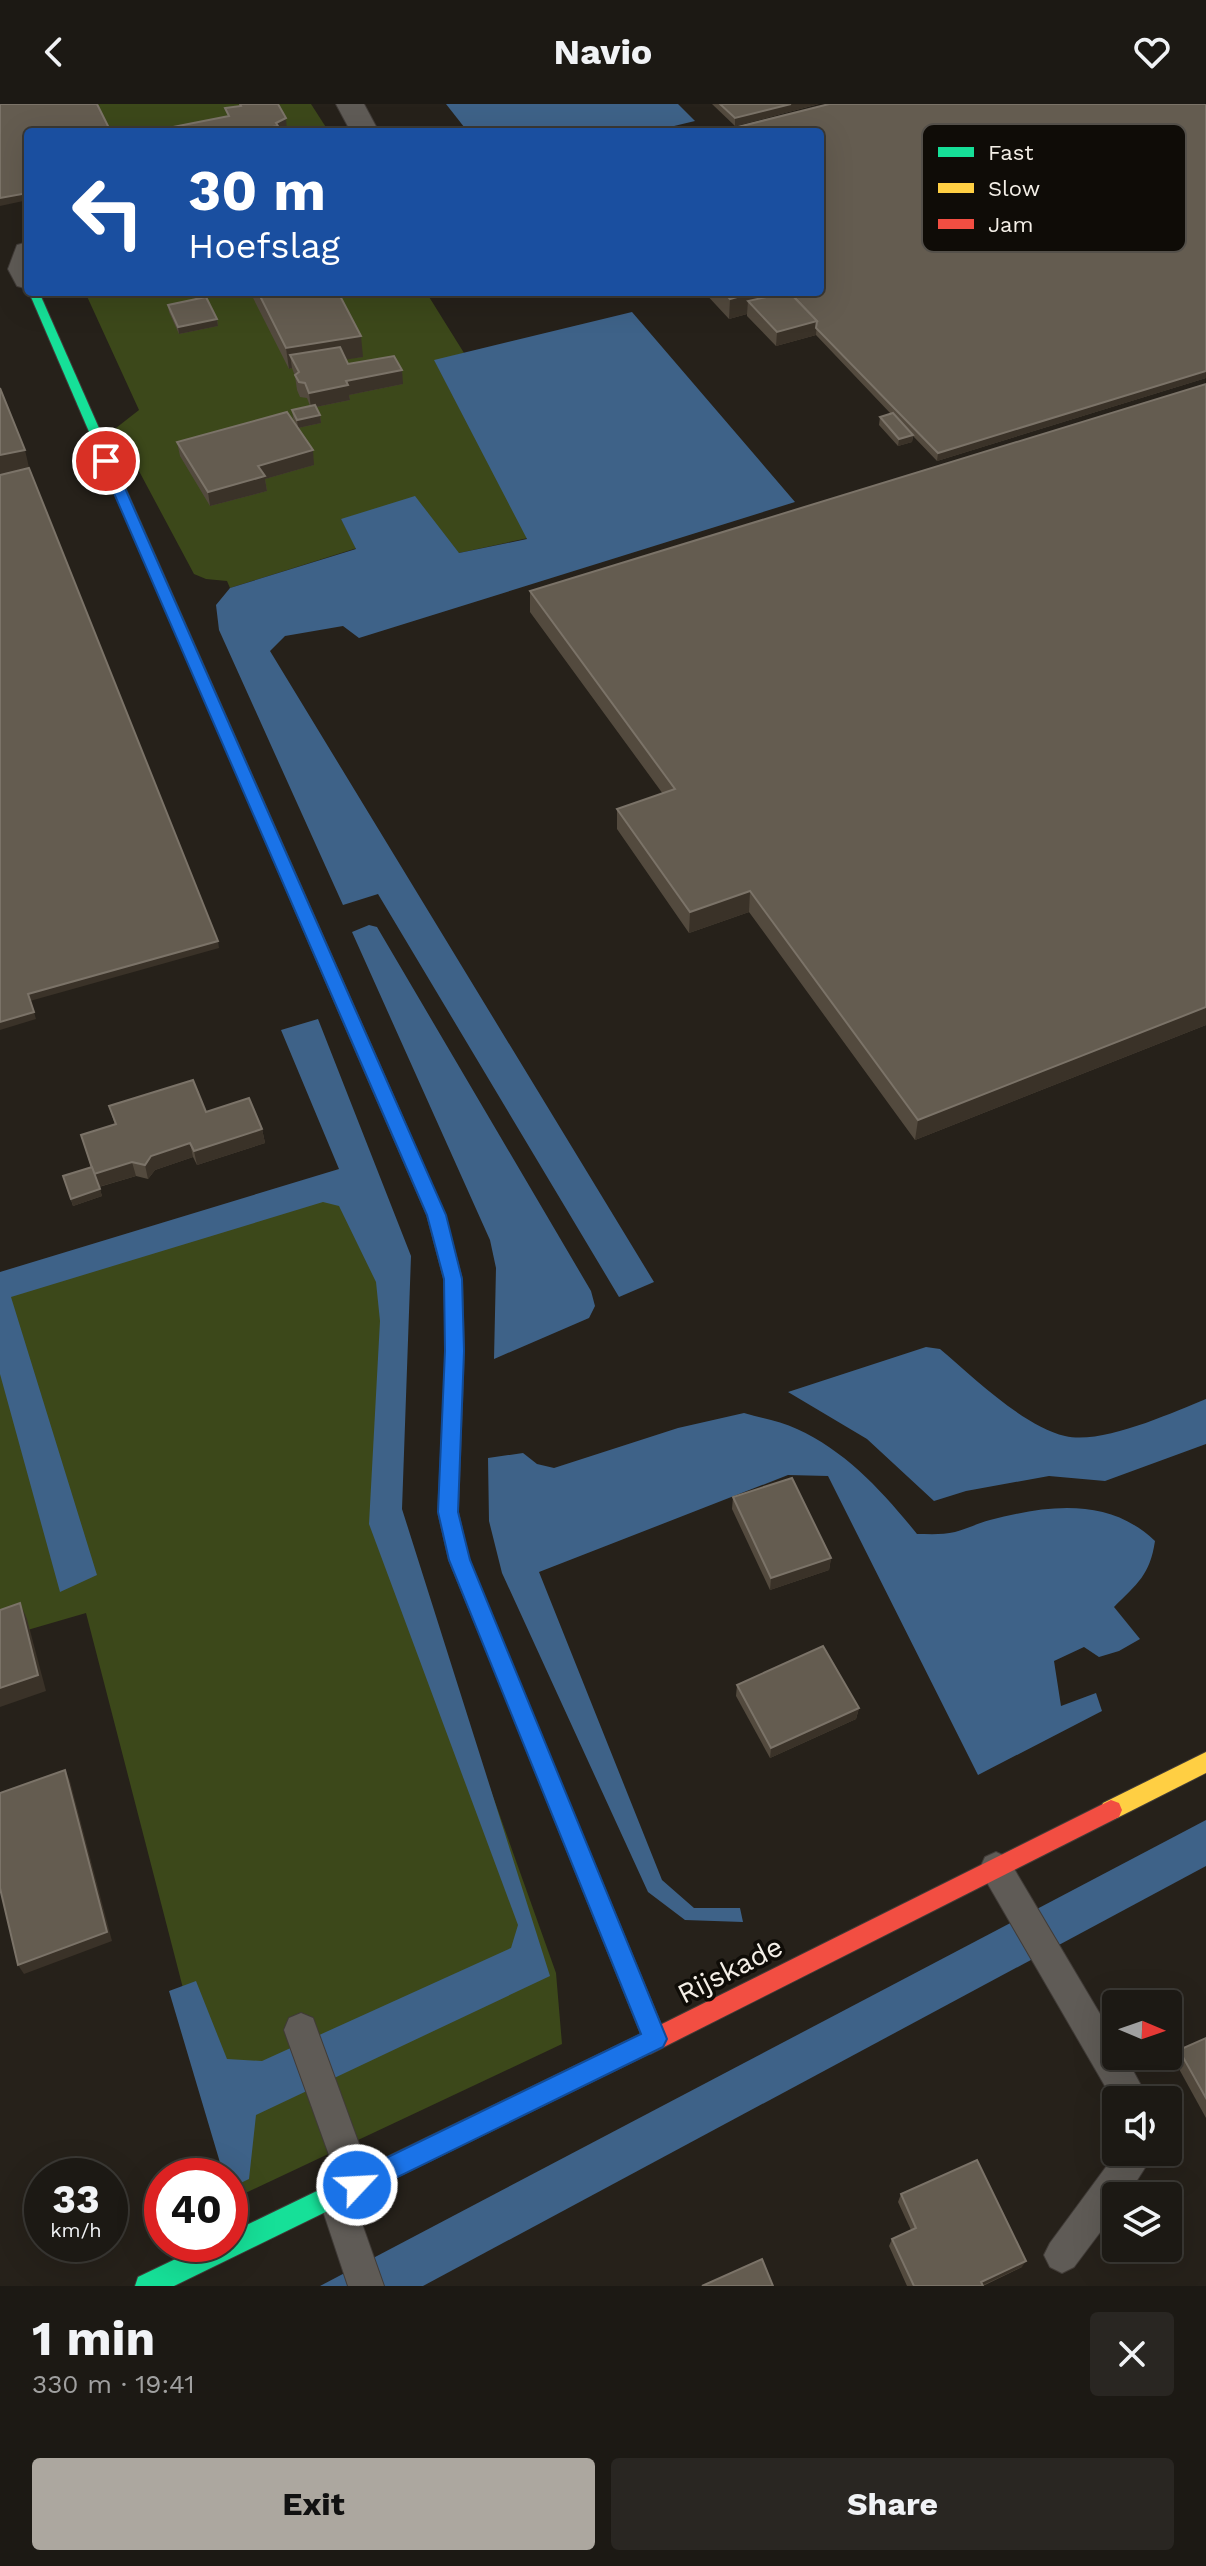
<!DOCTYPE html>
<html lang="en">
<head>
<meta charset="utf-8">
<style>
  :root { --surface:#1c1914; --page:#292622; --text:#f1f3f6; --muted:#a0a0a0; --line:#3a3834; --accent:#aca79f }
  body { margin:0; font-family:"Work Sans",sans-serif; background:var(--page); color:var(--text); height:100vh; display:flex; flex-direction:column; font-size:30px; white-space:nowrap }
  * { box-sizing:border-box; margin:0 }
  p { font-size:26px; color:var(--muted) }
  .icon { flex:none; width:44px; height:44px; fill:none; stroke:currentColor; stroke-width:2; stroke-linecap:round; stroke-linejoin:round }
  .map { position:relative; height:2182px; overflow:hidden }
  .sheet { display:flex; flex-direction:column; background:var(--surface); flex:1 }
  .sheet>* { flex:none }
  .banner { position:absolute; left:24px; top:24px; width:800px; height:168px; border-radius:8px; box-shadow:0 8px 32px #0002,0 0 0 2px var(--line); background:#1a4fa0; color:#fff; overflow:hidden }
  .needle { width:52px; rotate:92deg }
  .fabs { position:absolute; left:1102px; top:1886px; display:grid; gap:16px }
  .fabs a { display:grid; place-items:center; width:80px; height:80px; border-radius:8px; background:var(--surface); box-shadow:0 8px 32px #0002,0 0 0 2px var(--line); font-size:40px }
  .speed { position:absolute; left:24px; top:2054px; display:flex; gap:16px; font-size:40px; font-weight:700; text-align:center }
  .speed>* { display:grid; place-content:center; width:104px; height:104px; border-radius:50%; background:var(--surface); box-shadow:0 8px 32px #0002,0 0 0 2px var(--line); line-height:1 }
  .speed small { font-size:20px; font-weight:400 }
  .speed .limit { border:12px solid #d22; background:#fff; color:#111 }
  .pin { position:absolute; display:grid; place-items:center; width:68px; height:68px; color:#fff; margin:-34px; border:4px solid #fff; border-radius:50%; box-shadow:0 2px 8px #0007 }
  .me { position:absolute; width:88px; margin:-44px; rotate:65deg; stroke-linejoin:round; filter:drop-shadow(0 0 6px #0008) }
  .turn { display:flex; align-items:center; gap:28px; height:168px; padding:0 32px; font-size:36px }
  .turn .icon { width:104px; height:104px; stroke-width:2.5 }
  .turn b { display:block; font-size:56px; line-height:68px }
  .round { display:grid; place-items:center; flex:none; width:84px; height:84px; border-radius:8px; background:var(--page) }
  .overview { display:flex; align-items:center; justify-content:space-between; height:136px; padding:0 32px }
  h1 { font-size:48px; font-weight:700; line-height:60px }
  .primary-button { display:flex; gap:16px; margin-top:auto; padding:16px 32px }
  .primary-button a { flex:1; height:92px; border-radius:8px; background:var(--accent); color:#111; font-size:32px; font-weight:700; line-height:92px; text-align:center }
  .primary-button a+a { background:var(--page); color:var(--text) }
  header { display:flex; justify-content:space-between; align-items:center; height:104px; padding:0 32px; background:var(--surface); font-size:36px; font-weight:700 }
  .map>svg:first-child { display:block }
  .green { fill:#3c481a }
  .water { fill:#3e6288 }
  .lines { fill:none; stroke-linecap:round; stroke-linejoin:round }
  .lane-casing { stroke:#403b37; stroke-width:2 }
  .street-casing { stroke:#403b37; stroke-width:2 }
  .fast-casing { stroke:#403b37; stroke-width:2 }
  .slow-casing { stroke:#403b37; stroke-width:2 }
  .jam-casing { stroke:#403b37; stroke-width:2 }
  .lane { fill:#5f5b56; fill-rule:evenodd }
  .street { fill:#5f5b56; fill-rule:evenodd }
  .fast { fill:#16e098; fill-rule:evenodd }
  .slow { fill:#ffcf43; fill-rule:evenodd }
  .jam { fill:#f24e42; fill-rule:evenodd }
  .wall { fill:#534a3e }
  .shaded-wall { fill:#3a3228 }
  .building { fill:#645c50; stroke:#7b7368; stroke-width:2 }
  .route { fill:#1a73e8; stroke:#114b97; stroke-width:2 }
  .labels { text-anchor:middle; dominant-baseline:central; stroke-width:7; stroke-linejoin:round; paint-order:stroke }
  .near-street-label { font-size:28px; fill:#f4efe7; stroke:#0f0c07 }
  .key { fill:#0f0c07; stroke:#54504a; stroke-width:2 }
  .key-label { font-size:22px; fill:#f4efe7 }
</style>
</head>
<body>
<header><svg class="icon" aria-label="back" viewBox="0 0 24 24"><path d="M15 5l-7 7 7 7"/></svg>Navio<svg class="icon" aria-label="heart" viewBox="0 0 24 24"><path d="M12 20l-8-8c-3-5 5-10 8-4 3-6 11-1 8 4z"/></svg></header>
<div class="map">
<svg width="1206" height="2182" viewBox="0 0 1206 2182">
  <rect width="100%" height="100%" fill="#26211a"/>
  <g class="green">
    <polygon points="97,0 311,0 329,28 111,28"/>
    <polygon points="85,188 426,188 464,249 435,257 528,434 459,449 341,415 357,444 230,484 227,477 206,475 194,470 116,324 139,306"/>
    <polygon points="353,1073 403,1170 393,1412 556,1869 562,1940 237,2093 86,1509 0,1534 0,1173"/>
  </g>
  <g class="water">
    <polygon points="446,0 678,0 695,17 649,28 468,28"/>
    <polygon points="632,208 795,398 359,534 343,522 285,532 270,547 654,1178 619,1193 378,790 343,801 219,526 216,501 230,484 356,445 341,415 415,392 459,449 527,435 434,256"/>
    <polygon points="369,821 377,823 591,1187 595,1202 589,1214 494,1255 496,1164 490,1136 352,828"/>
    <polygon points="318,915 411,1152 402,1405 550,1872 256,2011 249,2075 230,2084 230,2072 224,2072 169,1887 196,1877 227,1955 262,1957 511,1844 518,1821 369,1420 380,1217 376,1178 339,1102 323,1098 11,1193 97,1471 60,1488 0,1270 0,1168 339,1065 281,926"/>
    <path d="M926,1243L940,1245C973,1273 1023,1322 1065,1332C1102,1341 1171,1309 1206,1295V1340L1105,1377L1049,1372L966,1387L934,1397L867,1335L788,1288Z"/>
    <path d="M744,1309C761,1314 781,1317 797,1325C846,1347 884,1389 917,1430C929,1430 943,1431 955,1428C967,1425 978,1419 990,1416C1048,1401 1109,1393 1155,1437C1150,1471 1137,1480 1114,1503L1140,1535L1119,1547L1099,1553L1084,1543L1054,1557L1061,1602L1096,1589L1102,1607L978,1671L828,1372L788,1371L539,1468L662,1776L694,1804H740L743,1818L685,1816L648,1788L502,1469L489,1417L488,1354L523,1349L537,1360L554,1364L678,1324Z"/>
    <polygon points="1206,1716 1206,1762 423,2182 320,2182"/>
  </g>
  <g class="lines">
    <g class="lane-casing">
      <g id="lane">
        <polygon points="996,1748 1007,1753 1116,1937 1116,1952 1125,1952 1149,1996 1116,1996 1116,2001 985,1775 980,1764 985,1753"/>
        <polygon points="301,1909 313,1914 374,2081 369,2093 354,2097 384,2182 348,2182 318,2092 323,2080 338,2076 284,1926 289,1914"/>
        <polygon points="1117,2048 1155,2048 1127,2092 1116,2092 1116,2107 1074,2163 1062,2169 1050,2163 1044,2151 1050,2139"/>
      </g>
    </g>
    <g class="street-casing">
      <g id="street">
        <polygon points="336,0 364,0 379,28 351,28"/>
        <polygon points="28,138 28,185 17,182 8,165 17,141"/>
      </g>
    </g>
    <g class="fast-casing">
      <g id="fast">
        <polygon points="28,186 39,188 375,950 372,955 360,955 357,950"/>
        <polygon points="505,1558 512,1561 515,1568 667,1935 663,1943 174,2182 135,2182 138,2173 207,2140 230,2140 230,2129 641,1930 495,1568 498,1561"/>
      </g>
    </g>
    <g class="slow-casing">
      <g id="slow">
        <polygon points="366,943 375,950 445,1111 462,1175 464,1247 458,1408 469,1456 515,1568 512,1575 505,1578 498,1575 449,1456 438,1408 446,1247 444,1175 427,1111 357,950"/>
        <polygon points="1206,1648 1206,1669 1119,1713 1111,1716 1103,1713 1100,1706 1103,1699"/>
      </g>
    </g>
    <g class="jam-casing">
      <polygon id="jam" points="1111,1696 1119,1699 1122,1706 1119,1713 658,1946 650,1950 642,1946 638,1938 642,1930"/>
    </g>
    <use href="#lane" class="lane"/>
    <use href="#street" class="street"/>
    <use href="#fast" class="fast"/>
    <use href="#slow" class="slow"/>
    <use href="#jam" class="jam"/>
  </g>
  <g class="wall">
    <polygon points="712,0 819,0 735,22"/>
    <polygon points="1206,0 1206,274 937,357 913,332 912,338 898,342 879,321 880,313 891,310 816,231 776,242 747,212 747,210 729,215 704,188 820,188 820,28"/>
    <polygon points="250,188 338,188 363,253 346,255 348,260 403,280 349,291 350,296 316,303 320,311 321,319 298,324 293,314 292,306 310,302 307,294 300,293 297,286 295,272 292,264 289,265"/>
    <polygon points="168,201 217,215 218,222 179,230 169,208"/>
    <polygon points="1206,280 1206,921 915,1036 749,808 689,829 617,725 617,705 663,690 530,508 530,487"/>
    <polygon points="177,338 314,361 265,375 267,387 210,402 180,352"/>
    <polygon points="109,1002 206,1008 262,1025 265,1039 197,1061 193,1053 155,1066 148,1075 136,1072 99,1083 102,1092 73,1102 63,1072 91,1063 81,1031 115,1021"/>
    <polygon points="733,1393 831,1454 829,1466 770,1486 732,1405"/>
    <polygon points="737,1581 859,1604 856,1615 770,1654 736,1592"/>
    <polygon points="1206,1934 1206,2014 1173,1954 1179,1946"/>
    <polygon points="901,2090 1022,2163 983,2182 907,2182 889,2142 892,2135 911,2126 898,2098"/>
  </g>
  <g class="shaded-wall">
    <polygon points="791,0 819,0 735,22 735,14"/>
    <polygon points="286,14 287,28 244,28 276,19"/>
    <polygon points="221,24 222,28 201,28"/>
    <polygon points="28,89 28,96 0,102 0,94"/>
    <polygon points="754,188 819,188 758,207 748,197 747,210 729,215 730,195"/>
    <polygon points="217,215 218,222 179,230 178,223"/>
    <polygon points="817,217 816,231 776,242 777,228"/>
    <polygon points="361,232 363,253 297,263 290,251 292,264 289,265 286,244"/>
    <polygon points="402,266 403,280 349,291 350,296 311,304 309,289 346,277"/>
    <polygon points="1206,267 1206,274 937,357 938,349"/>
    <polygon points="320,311 321,319 298,324 297,316"/>
    <polygon points="913,331 912,338 898,342 899,335"/>
    <polygon points="25,346 31,372 0,379 0,351"/>
    <polygon points="313,346 314,361 265,375 267,387 210,402 208,388 258,362"/>
    <polygon points="750,787 749,808 689,829 690,808"/>
    <polygon points="218,837 219,844 30,897 28,890"/>
    <polygon points="1206,903 1206,921 915,1036 918,1016"/>
    <polygon points="34,908 36,915 0,926 0,918"/>
    <polygon points="262,1025 265,1039 197,1061 194,1047"/>
    <polygon points="190,1039 193,1053 155,1066 148,1075 145,1061 151,1052"/>
    <polygon points="132,1058 136,1072 98,1083 94,1070"/>
    <polygon points="100,1085 102,1092 73,1102 71,1095"/>
    <polygon points="831,1454 829,1466 770,1486 771,1474"/>
    <polygon points="20,1499 27,1515 46,1587 0,1603 0,1584"/>
    <polygon points="859,1604 856,1615 770,1654 771,1644"/>
    <polygon points="65,1666 70,1677 112,1837 24,1870 18,1861"/>
    <polygon points="1026,2157 1022,2163 981,2182 981,2178"/>
  </g>
  <g class="building">
    <polygon points="0,0 97,0 111,28 28,28 28,89 0,94"/>
    <polygon points="240,0 278,0 286,14 276,19 278,22 244,28 223,28 221,24 201,28 175,28 173,23 229,12 225,4 241,2"/>
    <polygon points="720,0 791,0 735,14"/>
    <polygon points="829,0 1206,0 1206,267 938,349 816,224 817,217 794,193 812,188 820,188 820,186 823,185 820,182 820,28 718,28"/>
    <polygon points="258,188 338,188 361,232 286,244"/>
    <polygon points="724,188 754,188 730,195"/>
    <polygon points="789,188 817,217 777,228 748,197"/>
    <polygon points="206,193 217,215 178,223 168,201"/>
    <polygon points="340,243 348,260 394,252 402,266 346,277 348,281 309,289 305,279 299,278 295,271 299,268 290,251"/>
    <polygon points="1206,280 1206,903 918,1016 750,787 690,808 617,705 675,685 530,487"/>
    <polygon points="0,284 25,346 0,351"/>
    <polygon points="315,301 320,311 297,316 292,306"/>
    <polygon points="287,308 313,346 258,362 265,372 208,388 177,338"/>
    <polygon points="893,309 913,331 899,335 880,313"/>
    <polygon points="29,364 218,837 28,890 34,908 0,918 0,371"/>
    <polygon points="193,976 206,1008 249,994 262,1025 194,1047 190,1039 151,1052 145,1061 132,1058 94,1070 81,1031 116,1020 109,1002"/>
    <polygon points="92,1063 100,1085 71,1095 63,1072"/>
    <polygon points="792,1374 831,1454 771,1474 733,1393"/>
    <polygon points="20,1499 38,1571 0,1584 0,1506"/>
    <polygon points="823,1542 859,1604 771,1644 737,1581"/>
    <polygon points="65,1666 107,1828 18,1861 0,1784 0,1689"/>
    <polygon points="1206,1934 1206,1994 1179,1946"/>
    <polygon points="977,2056 1026,2157 981,2178 983,2182 914,2182 892,2135 916,2124 901,2090"/>
    <polygon points="762,2155 773,2182 702,2182"/>
  </g>
  <polygon class="route" points="106,353 113,357 446,1111 462,1175 464,1247 458,1408 470,1456 667,1935 663,1943 357,2093 349,2090 345,2081 349,2072 641,1930 449,1456 438,1408 445,1247 444,1175 427,1111 100,357"/>
  <g class="labels">
    <g class="near-street-label">
      <text transform="translate(730 1866) rotate(-27)">Rijskade</text>
    </g>
  </g>
  <rect x="922" y="20" width="264" height="128" rx="12" class="key"/>
  <rect x="938" y="43" width="36" height="10" fill="#16e098"/>
  <rect x="938" y="79" width="36" height="10" fill="#ffcf43"/>
  <rect x="938" y="115" width="36" height="10" fill="#f24e42"/>
  <g class="key-label">
    <text x="988" y="56">Fast</text>
    <text x="988" y="92">Slow</text>
    <text x="988" y="128">Jam</text>
  </g>
</svg>
<div class="fabs">
<a><svg class="needle" viewBox="-14 -14 28 28"><path d="M0-13l5 13h-10z" fill="#e53935"/><path d="M0 13l5-13h-10z" fill="#a0a0a0"/></svg></a>
<a><svg class="icon" aria-label="sound" viewBox="0 0 24 24"><path d="M4 9h4l5-4v14l-5-4H4zM17 9q2 3 0 6"/></svg></a>
<a><svg class="icon" aria-label="layers" viewBox="0 0 24 24"><path d="M12 4l9 5-9 5-9-5zM3 14l9 5 9-5"/></svg></a>
</div>
<div class="speed"><div>33<small>km/h</small></div><div class="limit">40</div></div>
<div class="pin" style="left:106px;top:357px;background:#d93025"><svg class="icon" aria-label="arrive" viewBox="0 0 24 24"><path d="M6 21V4h12l-3 4 3 4H6"/></svg></div>
<svg class="me" style="left:357px;top:2081px" viewBox="-20 -20 40 40"><circle r="17" fill="#1a73e8" stroke="#fff" stroke-width="3"/><path d="M0-11L8 9 0 5-8 9z" fill="#fff"/></svg>
<div class="banner">
<div class="turn"><svg class="icon" aria-label="left" viewBox="0 0 24 24"><path d="M17 20v-9H6M10 6l-5 5 5 5"/></svg><div><b>30 m</b>Hoefslag</div></div>
</div>
</div>
<section class="sheet">
<div class="overview"><div><h1>1 min</h1><p>330 m · 19:41</p></div><a class="round"><svg class="icon" aria-label="close" viewBox="0 0 24 24"><path d="M6 6l12 12M18 6L6 18"/></svg></a></div>
<div class="primary-button"><a>Exit</a><a>Share</a></div>
</section>
</body>
</html>
